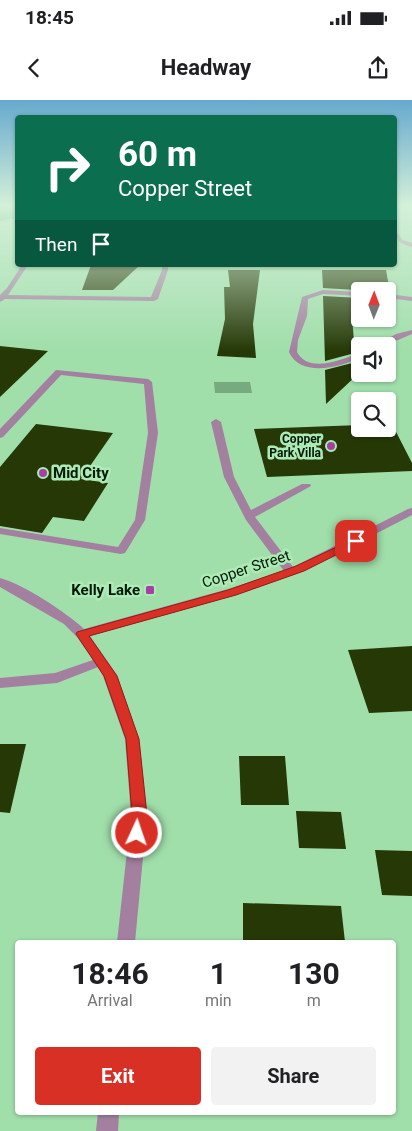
<!DOCTYPE html>
<html lang="en">
<head>
<meta charset="utf-8">
<style>
  :root { --surface:#fff; --page:#f2f2f2; --text:#202124; --muted:#757577; --accent:#d93025 }
  body { margin:0; font-family:Roboto,sans-serif; background:var(--page); color:var(--text); height:100vh; display:flex; flex-direction:column; font-size:19px; white-space:nowrap }
  * { box-sizing:border-box; margin:0 }
  p { font-size:16px; color:var(--muted) }
  .icon { flex:none; width:28px; height:28px; fill:none; stroke:currentColor; stroke-width:2; stroke-linecap:round; stroke-linejoin:round }
  .map { position:relative; flex:1; overflow:hidden }
  .sheet { position:absolute; left:15px; top:840px; width:381px; height:175px; display:flex; flex-direction:column; background:var(--surface); border-radius:5px; box-shadow:0 1px 4px #0004 }
  .sheet>* { flex:none }
  .banner { position:absolute; left:15px; top:15px; width:382px; height:152px; border-radius:5px; box-shadow:0 1px 4px #0004; background:#0b6e4f; color:#fff; overflow:hidden }
  .needle { width:32px; rotate:1deg }
  .controls { position:absolute; left:351px; top:182px; display:grid; gap:10px }
  .controls a { display:grid; place-items:center; width:45px; height:45px; border-radius:5px; background:var(--surface); box-shadow:0 1px 4px #0004; font-size:25px }
  .pin { position:absolute; display:grid; place-items:center; width:42px; height:42px; color:#fff; margin:-21px; border-radius:10px; box-shadow:0 2px 8px #0006 }
  .me { position:absolute; width:55px; margin:-28px; rotate:3deg; stroke-linejoin:round; filter:drop-shadow(0 0 4px #0008) }
  .turn { display:flex; align-items:center; gap:18px; height:105px; padding:0 20px; font-size:22px }
  .turn .icon { width:65px; height:65px; stroke-width:2.5 }
  .turn b { display:block; font-size:35px; line-height:42px }
  .then { display:flex; align-items:center; height:48px; padding:0 20px; background:#0003; gap:10px; font-size:19px }
  .eta { display:flex; justify-content:space-evenly; align-items:center; height:85px; text-align:center }
  .eta b { font-size:30px; font-weight:700; line-height:35px }
  .primary-button { display:flex; gap:10px; margin-top:auto; padding:10px 20px }
  .primary-button a { flex:1; height:58px; border-radius:5px; background:var(--accent); color:#fff; font-size:20px; font-weight:700; line-height:58px; text-align:center }
  .primary-button a+a { background:var(--page); color:var(--text) }
  .status { display:flex; justify-content:space-between; align-items:center; height:35px; padding:0 25px; background:var(--surface); direction:ltr }
  .status svg { height:14px; fill:currentColor }
  header { display:flex; justify-content:space-between; align-items:center; height:65px; padding:0 20px; background:var(--surface); font-size:22px; font-weight:700 }
  .map>svg:first-child { display:block }
  .green { fill:#77ab7f }
  .forest { fill:#41a158 }
  .building { fill:#253806 }
  .lines { fill:none; stroke-linecap:round; stroke-linejoin:round }
  .minor { fill:#a37fa0; fill-rule:evenodd }
  .route { fill:#d93025; stroke:#8d1f18 }
  .poi-dot { fill:#a63fa3; stroke:#adebb6; stroke-width:2 }
  .labels { text-anchor:middle; dominant-baseline:central; stroke-width:5; stroke-linejoin:round; paint-order:stroke }
  .far-poi-label { font-size:12px; font-weight:bold; fill:#021907; stroke:#adebb6; text-anchor:end }
  .poi-label { font-size:15px; font-weight:bold; fill:#021907; stroke:#adebb6; text-anchor:start }
  .street-label { font-size:15px; fill:#021907; stroke:#adebb6 }
</style>
</head>
<body>
<div class="status"><b>18:45</b><svg viewBox="0 0 49 12"><path d="M0 12V9h3v3zM5 12V6h3v6zM10 12V3h3v9zM15 12V0h3v12zM26 1h20v11H26zM47 4h2v5h-2z"/></svg></div>
<header><svg class="icon" aria-label="back" viewBox="0 0 24 24"><path d="M15 5l-7 7 7 7"/></svg>Headway<svg class="icon" aria-label="share" viewBox="0 0 24 24"><path d="M12 15V3M7 8l5-5 5 5M5 13v7h14v-7"/></svg></header>
<div class="map">
<svg width="412" height="1031" viewBox="0 0 412 1031">
  <rect width="100%" height="100%" fill="#a0deaa"/>
  <polygon class="green" points="214,282 250,282 252,293 215,293"/>
  <polygon class="forest" points="0,106 17,106 17,118 0,121"/>
  <g class="building">
    <polygon points="91,165 140,165 113,190 82,190"/>
    <polygon points="228,170 260,170 253,224 256,258 217,256 225,219 224,187 230,187"/>
    <polygon points="322,170 386,170 390,192 323,188"/>
    <polygon points="323,196 360,198 360,217 352,217 355,253 325,261"/>
    <polygon points="0,246 48,251 0,297"/>
    <polygon points="356,262 357,275 326,304 325,270"/>
    <polygon points="36,324 113,333 81,379 108,383 84,421 53,417 42,433 0,426 0,367"/>
    <polygon points="388,324 392,324 412,363 412,371 267,377 254,329 360,325 360,329 388,329"/>
    <polygon points="412,546 412,611 369,613 348,550"/>
    <polygon points="0,644 26,644 10,713 0,712"/>
    <polygon points="239,656 285,656 289,705 241,705"/>
    <polygon points="296,711 341,712 346,749 299,748"/>
    <polygon points="375,750 412,751 412,796 382,795"/>
    <polygon points="243,803 341,806 345,842 243,842"/>
  </g>
  <g class="lines">
    <g class="minor">
      <path d="M395,130L403,140L412,143V147C402,144 395,142 395,130Z"/>
      <polygon points="22,165 28,165 8,195 151,197 162,170 162,165 168,165 168,170 158,199 154,201 5,199 0,202 0,195 7,188"/>
      <path d="M323,190L360,192V196L323,194L308,199L307,216L298,240L297,252C309,275 344,258 360,253V258C340,267 301,278 289,252L302,197Z"/>
      <polygon points="388,194 412,197 412,201 388,198"/>
      <polygon points="412,230 412,234 384,246 374,246 396,234"/>
      <polygon points="56,270 148,279 152,282 158,333 145,420 125,453 121,454 0,434 0,428 118,447 135,420 148,333 144,284 61,275 3,337 0,338 0,329"/>
      <path d="M216,319L221,322L234,377L251,410L302,384H310L311,386L255,417L293,467L408,409L412,408V415L304,471L236,495L90,536L117,575L139,639L147,715L135,842H117L131,715L125,639L103,576L98,567L57,583L0,588V578L55,573L93,560L77,537L64,524L0,487V478C23,484 67,513 84,529L228,489L284,471L246,420L224,377L211,322Z"/>
      <polygon points="98,1012 119,1012 118,1031 96,1031"/>
    </g>
  </g>
  <linearGradient id="sky" x2="0" y2="1"><stop stop-color="#66a9ce"/><stop offset="0.42" stop-color="#d4f0d9"/><stop offset="1" stop-color="#d4f0d9" stop-opacity="0"/></linearGradient>
  <rect width="412" height="251" fill="url(#sky)"/>
  <polygon class="route" points="356,438 361,441 360,443 304,471 236,495 89,536 117,576 139,639 147,715 143,738 137,739 132,738 130,733 132,715 126,639 104,576 76,534 77,532 228,490 296,466"/>
  <g class="poi-dot">
    <circle cx="331" cy="346" r="5"/>
    <circle cx="43" cy="373" r="5"/>
    <rect x="145" y="485" width="10" height="10" rx="2.5"/>
  </g>
  <g class="labels">
    <g class="far-poi-label">
      <text x="321" y="339">Copper<tspan x="321" dy="14">Park Villa</tspan></text>
    </g>
    <g class="poi-label">
      <text x="53" y="373">Mid City</text>
      <text x="140" y="490" text-anchor="end">Kelly Lake</text>
    </g>
    <g class="street-label">
      <text transform="translate(246 469) rotate(-18)">Copper Street</text>
    </g>
  </g>
</svg>
<div class="controls">
<a><svg class="needle" viewBox="-14 -14 28 28"><path d="M0-13l5 13h-10z" fill="#e53935"/><path d="M0 13l5-13h-10z" fill="#757577"/></svg></a>
<a><svg class="icon" aria-label="sound" viewBox="0 0 24 24"><path d="M4 9h4l5-4v14l-5-4H4zM17 9q2 3 0 6"/></svg></a>
<a><svg class="icon" aria-label="search" viewBox="0 0 24 24"><circle cx="10" cy="10" r="6"/><path d="M15 15l6 6"/></svg></a>
</div>
<div class="pin" style="left:356px;top:441px;background:#d93025"><svg class="icon" aria-label="arrive" viewBox="0 0 24 24"><path d="M6 21V4h12l-3 4 3 4H6"/></svg></div>
<svg class="me" style="left:137px;top:733px" viewBox="-20 -20 40 40"><circle r="17" fill="#d93025" stroke="#fff" stroke-width="3"/><path d="M0-11L8 9 0 5-8 9z" fill="#fff"/></svg>
<div class="banner">
<div class="turn"><svg class="icon" aria-label="right" viewBox="0 0 24 24"><path d="M7 20v-9h11M14 6l5 5-5 5"/></svg><div><b>60 m</b>Copper Street</div></div>
<div class="then">Then<svg class="icon" aria-label="arrive" viewBox="0 0 24 24"><path d="M6 21V4h12l-3 4 3 4H6"/></svg></div>
</div>
<section class="sheet">
<div class="eta">
<div><b>18:46</b><p>Arrival</p></div>
<div><b>1</b><p>min</p></div>
<div><b>130</b><p>m</p></div>
</div>
<div class="primary-button"><a>Exit</a><a>Share</a></div>
</section>
</div>
</body>
</html>
